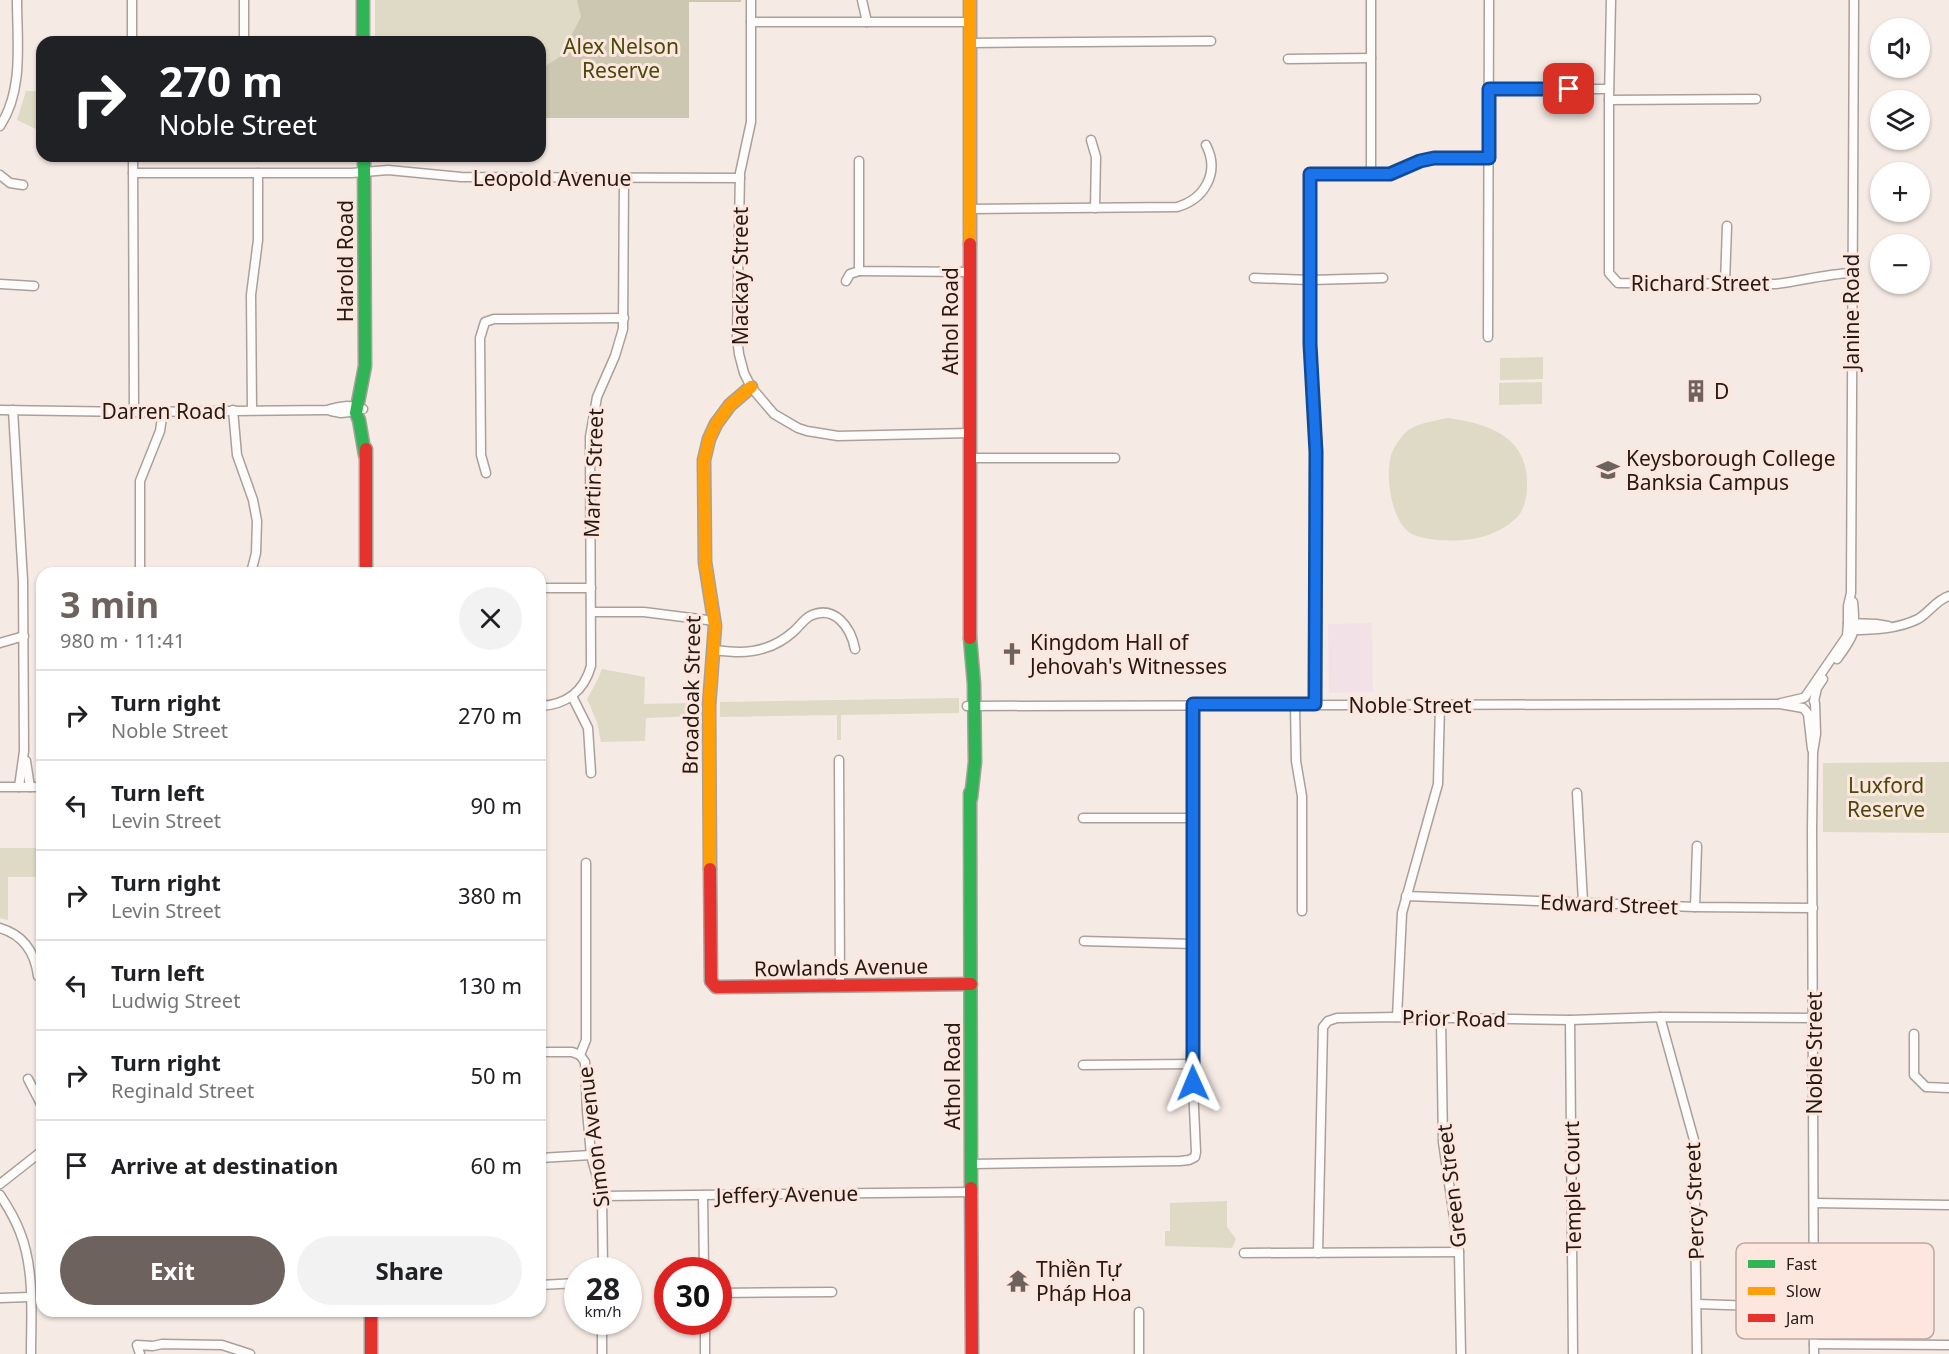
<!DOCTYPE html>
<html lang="en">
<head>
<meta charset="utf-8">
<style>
  :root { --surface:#fff; --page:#f2f2f2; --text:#202124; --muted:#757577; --line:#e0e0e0; --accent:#6d625d }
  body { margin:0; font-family:"Noto Sans",sans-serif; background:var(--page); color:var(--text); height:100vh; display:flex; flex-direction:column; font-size:22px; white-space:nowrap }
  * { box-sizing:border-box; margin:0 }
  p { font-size:20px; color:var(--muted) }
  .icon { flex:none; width:33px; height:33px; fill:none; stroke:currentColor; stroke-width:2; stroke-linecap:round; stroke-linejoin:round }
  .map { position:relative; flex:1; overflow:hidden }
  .side { position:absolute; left:36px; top:567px; width:510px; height:750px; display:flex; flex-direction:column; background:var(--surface); border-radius:18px; box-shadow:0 2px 4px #0004 }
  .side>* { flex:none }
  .hud { position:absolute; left:36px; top:36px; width:510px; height:126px; border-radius:18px; box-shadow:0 2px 4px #0004; background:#202124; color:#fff; overflow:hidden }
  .fabs { position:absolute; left:1870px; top:18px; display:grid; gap:12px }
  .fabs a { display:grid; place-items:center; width:60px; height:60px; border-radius:50%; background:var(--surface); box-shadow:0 2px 4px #0004; font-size:30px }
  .speed { position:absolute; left:564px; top:1257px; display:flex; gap:12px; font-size:30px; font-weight:700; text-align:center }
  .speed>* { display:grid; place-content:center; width:78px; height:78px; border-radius:50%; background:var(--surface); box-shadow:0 2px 4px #0004; line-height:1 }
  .speed small { font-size:15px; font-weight:400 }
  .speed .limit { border:9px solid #d22; background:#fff; color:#111 }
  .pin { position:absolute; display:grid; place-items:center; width:51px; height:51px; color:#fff; margin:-26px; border-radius:12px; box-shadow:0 3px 9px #0006 }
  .me { position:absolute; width:66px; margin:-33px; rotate:359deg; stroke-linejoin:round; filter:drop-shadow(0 0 4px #0008) }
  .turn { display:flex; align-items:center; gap:21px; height:126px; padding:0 24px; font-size:27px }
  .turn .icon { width:78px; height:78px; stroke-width:2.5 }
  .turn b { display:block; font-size:42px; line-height:51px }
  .round { display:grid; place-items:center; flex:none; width:63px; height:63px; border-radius:32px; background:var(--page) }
  .headline { display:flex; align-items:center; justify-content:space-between; height:102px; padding:0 24px }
  h1 { font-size:36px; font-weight:700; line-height:45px; color:var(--accent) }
  .primary-button { display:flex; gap:12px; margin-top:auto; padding:12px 24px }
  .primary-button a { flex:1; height:69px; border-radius:36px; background:var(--accent); color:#fff; font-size:24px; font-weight:700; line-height:69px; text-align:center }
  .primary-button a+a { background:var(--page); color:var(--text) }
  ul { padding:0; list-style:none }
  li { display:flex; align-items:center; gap:18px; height:90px; padding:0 24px; border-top:2px solid var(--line) }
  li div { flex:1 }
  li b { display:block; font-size:22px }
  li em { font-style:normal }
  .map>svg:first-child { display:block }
  .commercial { fill:#f2e2e8 }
  .green { fill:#dedac6 }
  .forest { fill:#cbc7b0 }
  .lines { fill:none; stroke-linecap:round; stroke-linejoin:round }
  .street-casing { stroke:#aaa09b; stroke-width:11 }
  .fast-casing { stroke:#aaa09b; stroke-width:15 }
  .slow-casing { stroke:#aaa09b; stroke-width:15 }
  .jam-casing { stroke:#aaa09b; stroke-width:15 }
  .street { stroke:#fefcfb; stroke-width:8 }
  .fast { stroke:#30b455; stroke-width:12 }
  .slow { stroke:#ff9f0a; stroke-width:12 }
  .jam { stroke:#e5322d; stroke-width:12 }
  .route-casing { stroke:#114b97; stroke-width:15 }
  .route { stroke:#1a73e8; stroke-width:10 }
  .labels { text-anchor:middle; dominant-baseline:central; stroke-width:6; stroke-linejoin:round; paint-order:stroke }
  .park-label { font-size:21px; fill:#474809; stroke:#fde6dd }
  .street-label { font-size:21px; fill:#231915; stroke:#fde6dd }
  .poi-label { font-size:21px; fill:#231915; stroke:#fde6dd; text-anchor:start }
  .key { fill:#fde6dd; stroke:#bca8a1; stroke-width:1.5 }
  .key-label { font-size:16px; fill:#231915 }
</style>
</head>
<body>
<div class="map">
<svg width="1949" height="1354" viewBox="0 0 1949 1354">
  <rect width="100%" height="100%" fill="#f6eae4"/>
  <polygon class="commercial" points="1372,623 1373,692 1329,693 1328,624"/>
  <g class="green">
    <polygon points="375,0 741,0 741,2 689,2 689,118 540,118 540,42 375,42"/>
    <polygon points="26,91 42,91 42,132 17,120"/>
    <polygon points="1543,357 1543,379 1500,380 1500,358"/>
    <polygon points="1542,382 1542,404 1499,405 1499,383"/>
    <path d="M1448,418C1490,424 1529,437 1527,487C1527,498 1523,514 1514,520C1492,539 1465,542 1437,540C1429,539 1417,537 1410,533C1390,519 1383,469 1394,448C1397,443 1401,437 1405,433C1415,423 1434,421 1448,418Z"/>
    <polygon points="602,669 645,677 644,704 698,703 697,716 646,718 645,741 601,742 597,722 587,699 596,683"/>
    <polygon points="959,698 959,713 841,715 841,740 837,740 837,715 720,717 720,702"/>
    <polygon points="1949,762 1949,833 1823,832 1823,763"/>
    <polygon points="0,848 42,848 42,877 8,877 8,920 0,918"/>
    <polygon points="1227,1201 1227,1227 1236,1239 1232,1248 1165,1246 1165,1231 1170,1231 1170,1203"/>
  </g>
  <polygon class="forest" points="577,0 741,0 741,2 689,2 689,118 540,118 540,69 560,57 581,17"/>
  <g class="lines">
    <g class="street-casing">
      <g id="street">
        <polyline points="132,0 132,42"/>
        <polyline points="244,0 244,42"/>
        <polyline points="751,0 751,122 740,173 737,337 739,354 744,373 751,387 774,414 798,428 807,431 838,436 970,433"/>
        <polyline points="862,0 867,22"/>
        <path d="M1611,0L1609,100V273L1618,283L1776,284C1801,281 1826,274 1851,273"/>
        <polyline points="751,22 970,22"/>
        <polyline points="970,43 1211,41"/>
        <polyline points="1288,59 1371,58"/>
        <polyline points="1489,89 1609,89"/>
        <polyline points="1609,100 1756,99"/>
        <path d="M0,126C24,90 17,41 17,0"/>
        <polyline points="1091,140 1096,157 1095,208"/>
        <polyline points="133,156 134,412"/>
        <polyline points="859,161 859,271 970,272"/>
        <polyline points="133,173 352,173 388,170 461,177 740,178"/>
        <polyline points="0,175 10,183 23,185"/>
        <polyline points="1371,175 1371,0"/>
        <path d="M970,209L1177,207C1205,199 1220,172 1206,145"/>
        <polyline points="1254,278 1310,280 1383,278"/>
        <polyline points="846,281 850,274 859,271"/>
        <polyline points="1725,283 1727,226"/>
        <polyline points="0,284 34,286"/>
        <polyline points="1488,337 1489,0"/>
        <path d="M0,410L134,412L327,410C340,406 350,404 363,409"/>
        <polyline points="13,410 23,581 24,751 19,787"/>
        <polyline points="233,410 237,455 253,500 257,521 256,553 251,573"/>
        <polyline points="252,410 251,295 258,240 258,173"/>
        <polyline points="331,411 341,413 359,411"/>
        <polyline points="970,458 1115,458"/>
        <polyline points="486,473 481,455 480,338 485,322 494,319 624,318"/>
        <polyline points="140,573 140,481 160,431 163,411"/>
        <polyline points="540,588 591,588"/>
        <polyline points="592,612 644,612 715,621"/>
        <polyline points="1848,623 1848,606 1851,593 1854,0"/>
        <path d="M1851,630C1873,630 1898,629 1918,619C1929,613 1936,600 1949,596"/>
        <polyline points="0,643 24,636"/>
        <path d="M714,650C731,652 748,654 765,648C775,645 785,639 793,632C799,627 803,620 810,616C835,604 851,628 855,649"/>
        <path d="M1837,659C1855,635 1856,632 1853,602"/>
        <polyline points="572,696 588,728 591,773"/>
        <polyline points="1805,697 1847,636 1848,623 1876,624 1888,626"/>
        <polyline points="1814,701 1817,688 1823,679"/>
        <polyline points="1781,703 1803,698"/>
        <polyline points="1295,704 1296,761 1302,796 1302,911"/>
        <polyline points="1315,704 1315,452 1310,344 1310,174 1390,174 1420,161 1434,158 1489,158"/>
        <path d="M540,706C566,705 584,691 591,666L590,437L597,397L615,356L623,329L624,178"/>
        <polyline points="967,706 1780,704 1803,708"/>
        <polyline points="1805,710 1808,714 1812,749"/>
        <polyline points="839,760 840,986"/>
        <polyline points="26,761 30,787"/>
        <polyline points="0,787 42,787"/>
        <polyline points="1577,793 1583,902"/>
        <polyline points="1083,818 1194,818"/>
        <polyline points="586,863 586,1040 580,1055 585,1062 587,1111 591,1155 602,1196 603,1270"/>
        <polyline points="1406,896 1695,907 1813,908"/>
        <polyline points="1695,907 1697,846"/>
        <path d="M0,928C24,935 35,953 38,976"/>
        <polyline points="1084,941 1194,944"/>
        <polyline points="1397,1017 1402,913 1438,784 1440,705"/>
        <polyline points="1660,1017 1694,1140 1697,1354"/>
        <polyline points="1441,1019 1443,1142 1459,1252 1461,1354"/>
        <polyline points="1570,1020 1573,1354"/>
        <polyline points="1914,1034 1914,1075 1926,1087 1949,1088"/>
        <polyline points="540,1052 572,1052 580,1055"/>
        <polyline points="1083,1065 1192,1064"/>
        <polyline points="28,1079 42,1106"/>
        <polyline points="540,1158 591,1155"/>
        <polyline points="972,1164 1180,1161 1189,1160 1195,1157 1196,1152 1192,1064 1193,704"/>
        <polyline points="0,1184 42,1151"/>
        <path d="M0,1195C8,1207 15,1219 20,1232C35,1270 31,1314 31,1354"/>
        <polyline points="703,1195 704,1270"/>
        <polyline points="602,1196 972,1192"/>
        <polyline points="1814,1203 1949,1205"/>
        <polyline points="1244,1253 1459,1252"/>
        <polyline points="1318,1253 1323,1027 1328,1021 1337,1018 1397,1017 1570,1020 1660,1017 1814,1018"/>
        <polyline points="540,1285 578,1283"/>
        <polyline points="718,1293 832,1292"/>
        <polyline points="0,1298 30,1297"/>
        <polyline points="1697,1304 1815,1308"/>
        <polyline points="1139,1312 1139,1354"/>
        <polyline points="705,1322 705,1354"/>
        <polyline points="1814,1344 1949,1345"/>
        <polyline points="140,1354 137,1345 153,1346 162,1344 222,1345 250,1354"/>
        <polyline points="602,1354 602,1322"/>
        <polyline points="1814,1354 1812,830 1813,752 1816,734 1815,703"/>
      </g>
    </g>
    <g class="fast-casing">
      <g id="fast">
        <polyline points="363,0 363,42"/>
        <polyline points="364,156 365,366 356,413 359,420 365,455"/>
        <polyline points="970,638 974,684 975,762 971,798"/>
        <polyline points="970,793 971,1188"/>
      </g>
    </g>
    <g class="slow-casing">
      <g id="slow">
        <polyline points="970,0 970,244"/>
        <polyline points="710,869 709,706 715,626 705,562 704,460 709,439 716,424 730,405 751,387"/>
      </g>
    </g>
    <g class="jam-casing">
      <g id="jam">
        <polyline points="970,244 970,638"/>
        <polyline points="366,449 366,573"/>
        <polyline points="710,869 711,981 716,987 971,984"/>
        <polyline points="971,1188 972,1354"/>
        <polyline points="371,1311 371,1354"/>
      </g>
    </g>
    <use href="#street" class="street"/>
    <use href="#fast" class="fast"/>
    <use href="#slow" class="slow"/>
    <use href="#jam" class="jam"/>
  </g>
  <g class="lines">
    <g class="route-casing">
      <polyline id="route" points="1193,1083 1193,704 1315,704 1316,452 1310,344 1310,174 1390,174 1420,161 1434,158 1489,158 1489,89 1569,89"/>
    </g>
    <use href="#route" class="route"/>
  </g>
  <defs>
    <g id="building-bare" transform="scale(1.8)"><path d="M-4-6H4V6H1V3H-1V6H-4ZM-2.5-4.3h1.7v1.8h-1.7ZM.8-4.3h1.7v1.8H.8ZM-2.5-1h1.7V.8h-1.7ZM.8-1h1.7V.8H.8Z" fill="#6d625d" stroke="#fde6dd" stroke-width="2.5" paint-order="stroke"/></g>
    <g id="school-bare" transform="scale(1.8)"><path d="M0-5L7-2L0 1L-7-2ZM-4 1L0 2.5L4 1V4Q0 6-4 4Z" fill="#6d625d" stroke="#fde6dd" stroke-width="2.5" paint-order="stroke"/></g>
    <g id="church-bare" transform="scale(1.8)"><path d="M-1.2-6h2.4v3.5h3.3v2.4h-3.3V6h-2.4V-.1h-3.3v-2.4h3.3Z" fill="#6d625d" stroke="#fde6dd" stroke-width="2.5" paint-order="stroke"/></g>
    <g id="temple-bare" transform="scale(1.8)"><path d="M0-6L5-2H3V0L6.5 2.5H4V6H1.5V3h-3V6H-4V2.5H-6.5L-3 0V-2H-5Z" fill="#6d625d" stroke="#fde6dd" stroke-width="2.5" paint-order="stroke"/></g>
  </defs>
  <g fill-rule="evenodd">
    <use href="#building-bare" x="1696" y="391"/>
    <use href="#school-bare" x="1608" y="470"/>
    <use href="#church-bare" x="1012" y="654"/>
    <use href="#temple-bare" x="1018" y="1281"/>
  </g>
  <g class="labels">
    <g class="park-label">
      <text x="621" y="46">Alex Nelson<tspan x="621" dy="24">Reserve</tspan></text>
      <text x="1886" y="785">Luxford<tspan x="1886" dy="24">Reserve</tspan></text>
    </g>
    <g class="street-label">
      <text x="552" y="178">Leopold Avenue</text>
      <text transform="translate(345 261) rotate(-90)">Harold Road</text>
      <text transform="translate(740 276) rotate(-90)">Mackay Street</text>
      <text x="1700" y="283">Richard Street</text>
      <text transform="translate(1851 312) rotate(-90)">Janine Road</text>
      <text transform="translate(950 321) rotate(-90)">Athol Road</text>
      <text x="164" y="411">Darren Road</text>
      <text transform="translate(593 473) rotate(-88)">Martin Street</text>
      <text transform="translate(691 695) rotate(-89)">Broadoak Street</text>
      <text x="1410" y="705">Noble Street</text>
      <text transform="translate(1609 904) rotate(2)">Edward Street</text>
      <text transform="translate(841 967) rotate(-1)">Rowlands Avenue</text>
      <text transform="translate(1454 1018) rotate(1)">Prior Road</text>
      <text transform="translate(1814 1053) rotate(-90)">Noble Street</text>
      <text transform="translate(952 1076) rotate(-90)">Athol Road</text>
      <text transform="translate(593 1137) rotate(-97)">Simon Avenue</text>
      <text transform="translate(1451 1186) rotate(-97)">Green Street</text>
      <text transform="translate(1572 1187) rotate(-91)">Temple Court</text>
      <text transform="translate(787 1194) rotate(-1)">Jeffery Avenue</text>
      <text transform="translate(1694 1201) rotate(-92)">Percy Street</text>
    </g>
    <g class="poi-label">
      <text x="1714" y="391">D</text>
      <text x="1626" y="458">Keysborough College<tspan x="1626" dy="24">Banksia Campus</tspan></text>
      <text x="1030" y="642">Kingdom Hall of<tspan x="1030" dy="24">Jehovah's Witnesses</tspan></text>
      <text x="1036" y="1269">Thiền Tự<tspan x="1036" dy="24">Pháp Hoa</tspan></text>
    </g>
  </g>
  <rect x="1736" y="1243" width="198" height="96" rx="9" class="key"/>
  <rect x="1748" y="1260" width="27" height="8" fill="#30b455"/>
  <rect x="1748" y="1287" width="27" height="8" fill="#ff9f0a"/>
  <rect x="1748" y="1314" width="27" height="8" fill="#e5322d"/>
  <g class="key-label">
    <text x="1786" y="1270">Fast</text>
    <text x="1786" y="1297">Slow</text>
    <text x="1786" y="1324">Jam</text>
  </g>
</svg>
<div class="fabs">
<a><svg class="icon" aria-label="sound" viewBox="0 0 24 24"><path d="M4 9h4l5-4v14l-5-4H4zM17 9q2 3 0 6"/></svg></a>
<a><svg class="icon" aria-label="layers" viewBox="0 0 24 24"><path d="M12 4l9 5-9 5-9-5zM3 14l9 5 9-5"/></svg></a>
<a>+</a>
<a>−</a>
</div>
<div class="speed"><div>28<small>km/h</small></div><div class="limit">30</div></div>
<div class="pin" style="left:1569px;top:89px;background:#d93025"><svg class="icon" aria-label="arrive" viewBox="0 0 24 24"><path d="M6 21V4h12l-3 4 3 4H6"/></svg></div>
<svg class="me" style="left:1193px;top:1083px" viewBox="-20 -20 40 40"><path d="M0-17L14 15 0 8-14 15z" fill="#1a73e8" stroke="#fff" stroke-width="4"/></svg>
<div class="hud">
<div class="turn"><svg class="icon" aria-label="right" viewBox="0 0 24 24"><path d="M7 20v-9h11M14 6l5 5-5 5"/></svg><div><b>270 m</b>Noble Street</div></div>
</div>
<section class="side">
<div class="headline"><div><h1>3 min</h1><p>980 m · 11:41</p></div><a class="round"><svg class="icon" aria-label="close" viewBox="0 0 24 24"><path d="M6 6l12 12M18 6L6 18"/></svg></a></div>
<ul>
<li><svg class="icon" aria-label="right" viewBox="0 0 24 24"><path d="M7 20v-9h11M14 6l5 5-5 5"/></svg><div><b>Turn right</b><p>Noble Street</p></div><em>270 m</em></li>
<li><svg class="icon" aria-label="left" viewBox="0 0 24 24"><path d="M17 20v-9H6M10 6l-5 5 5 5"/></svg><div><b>Turn left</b><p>Levin Street</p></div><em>90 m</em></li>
<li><svg class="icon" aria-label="right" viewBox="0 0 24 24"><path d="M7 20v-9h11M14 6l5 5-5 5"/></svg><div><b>Turn right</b><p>Levin Street</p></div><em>380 m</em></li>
<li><svg class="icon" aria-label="left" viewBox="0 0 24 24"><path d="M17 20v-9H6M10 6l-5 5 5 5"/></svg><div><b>Turn left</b><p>Ludwig Street</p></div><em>130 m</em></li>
<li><svg class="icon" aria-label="right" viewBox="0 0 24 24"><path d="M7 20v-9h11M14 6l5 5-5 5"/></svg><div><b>Turn right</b><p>Reginald Street</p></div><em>50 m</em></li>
<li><svg class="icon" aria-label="arrive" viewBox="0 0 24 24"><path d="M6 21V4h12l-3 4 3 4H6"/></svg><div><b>Arrive at destination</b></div><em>60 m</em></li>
</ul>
<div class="primary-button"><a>Exit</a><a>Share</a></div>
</section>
</div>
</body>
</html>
